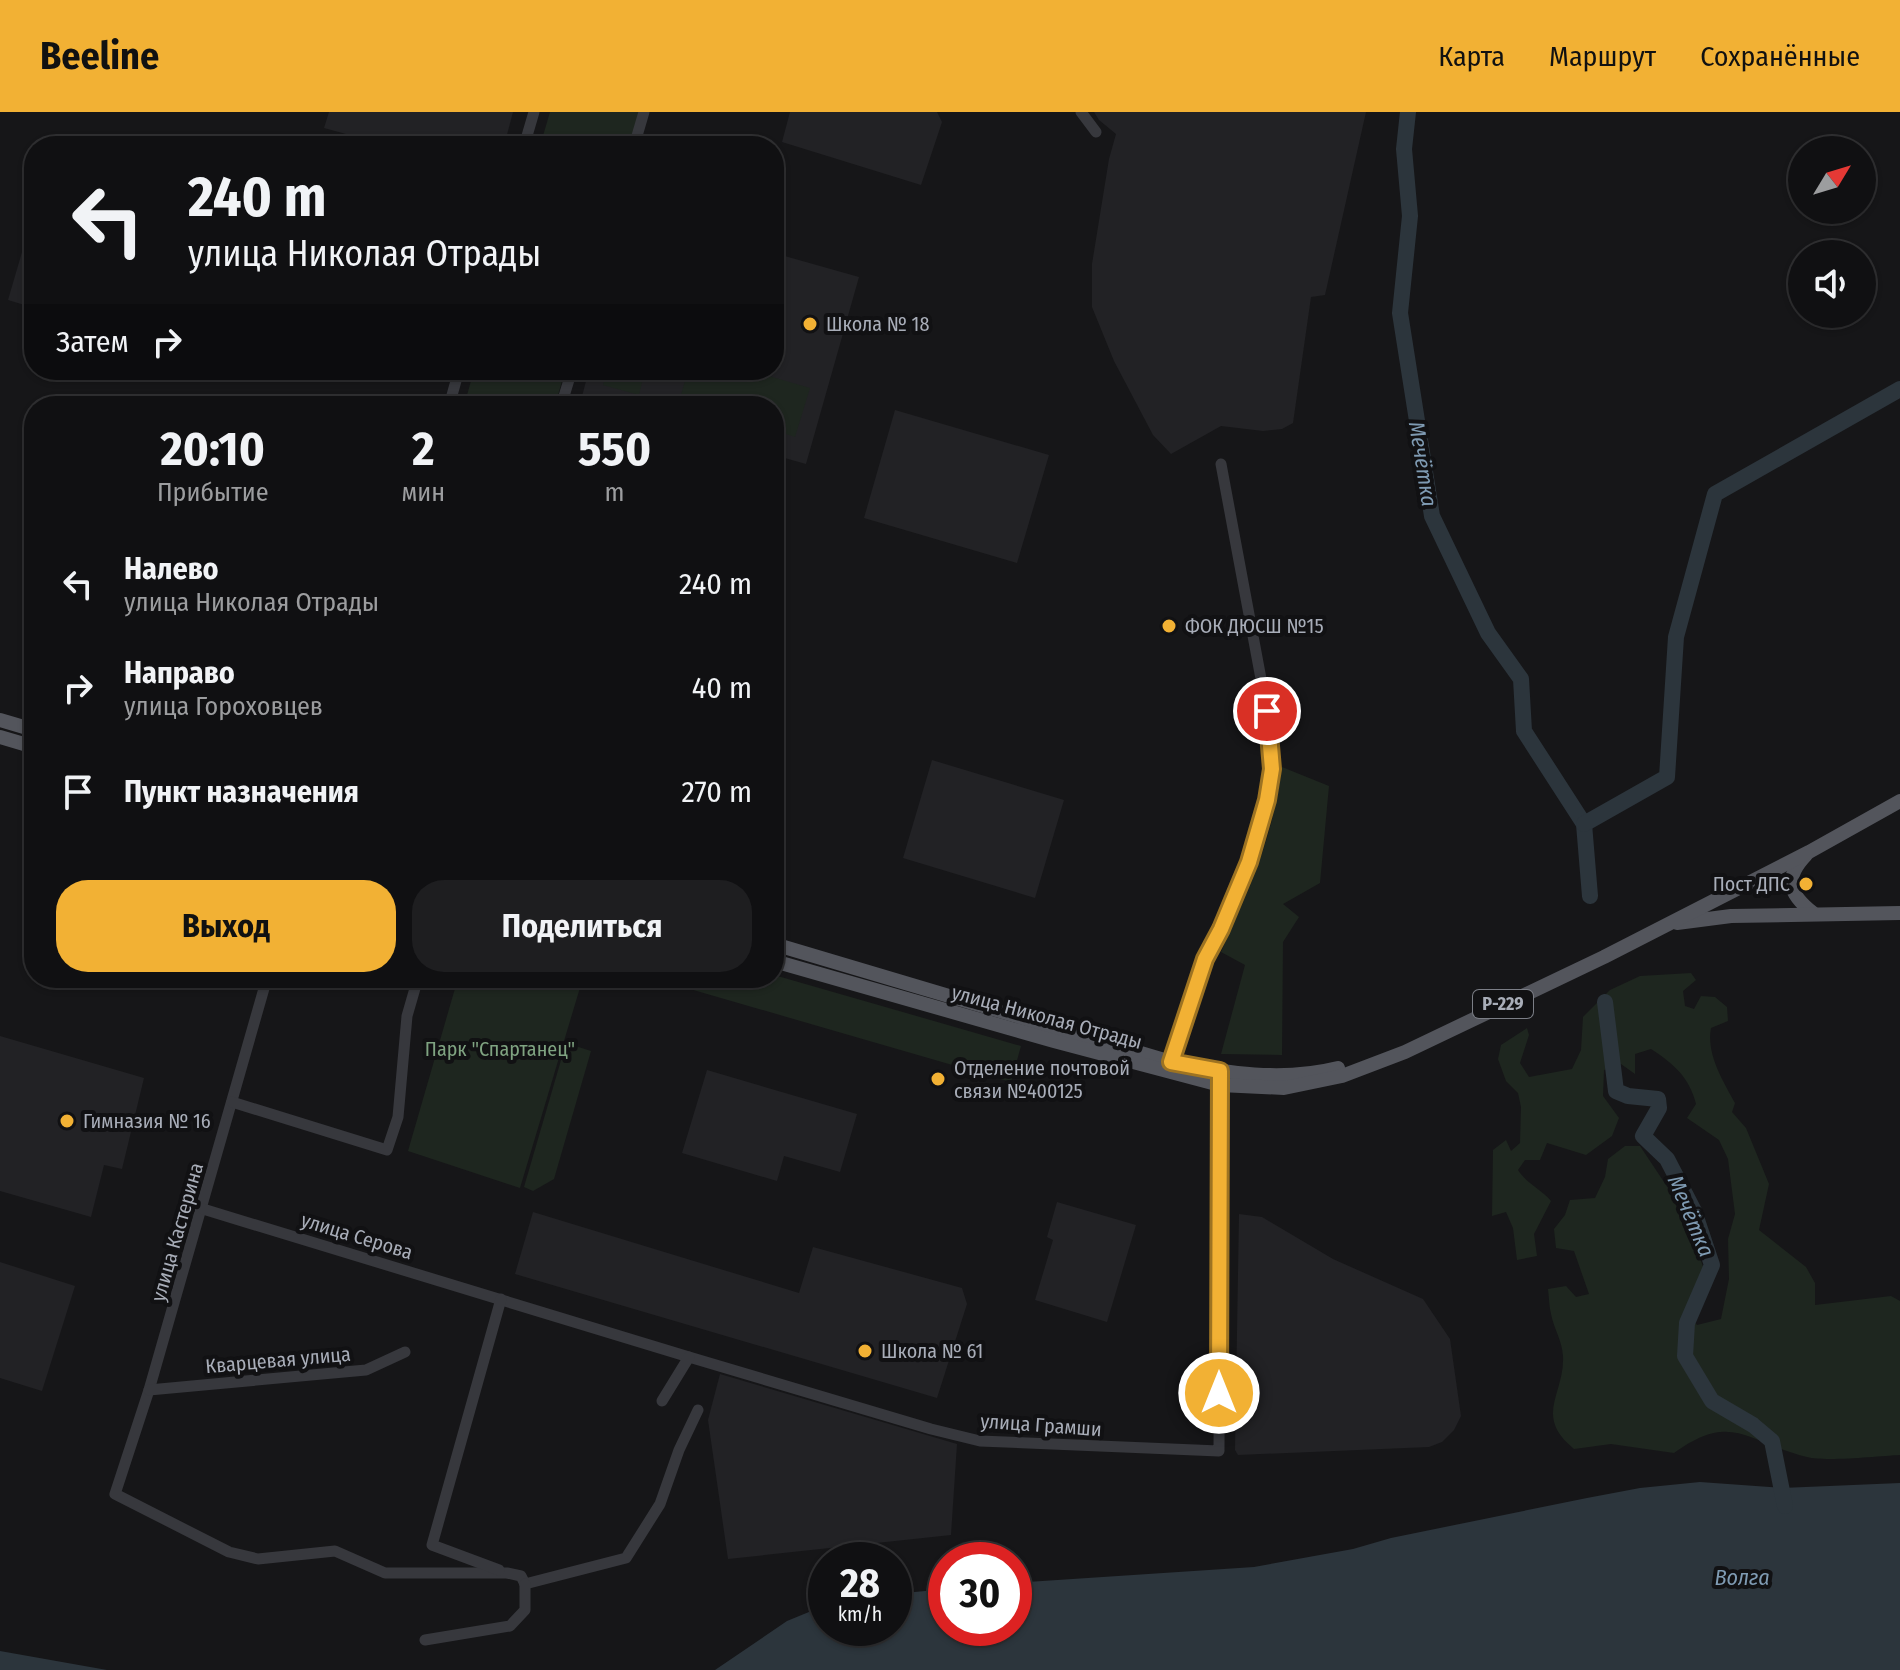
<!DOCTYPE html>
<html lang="ru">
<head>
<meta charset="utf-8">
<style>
  :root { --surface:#101012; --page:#1e1e20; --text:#f1f3f6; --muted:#9c9d9f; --line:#303032; --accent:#f2b134 }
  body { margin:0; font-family:"Fira Sans Condensed",sans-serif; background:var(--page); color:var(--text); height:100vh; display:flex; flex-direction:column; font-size:30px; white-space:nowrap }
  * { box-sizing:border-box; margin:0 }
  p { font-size:26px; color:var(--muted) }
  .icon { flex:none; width:44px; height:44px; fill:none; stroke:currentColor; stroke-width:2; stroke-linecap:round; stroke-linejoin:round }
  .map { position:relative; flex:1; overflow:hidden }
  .details { position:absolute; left:24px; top:284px; width:760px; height:592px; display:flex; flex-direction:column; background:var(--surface); border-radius:32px; box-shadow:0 2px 6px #0004,0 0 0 2px var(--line) }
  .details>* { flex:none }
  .banner { position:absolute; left:24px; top:24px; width:760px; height:244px; border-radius:32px; box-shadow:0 2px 6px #0004,0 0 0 2px var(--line); background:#101012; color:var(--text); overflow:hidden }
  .needle { width:52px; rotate:52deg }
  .fabs { position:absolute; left:1788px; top:24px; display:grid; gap:16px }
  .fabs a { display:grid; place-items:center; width:88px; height:88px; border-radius:50%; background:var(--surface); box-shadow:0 2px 6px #0004,0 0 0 2px var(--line); font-size:40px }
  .speed { position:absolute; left:808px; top:1430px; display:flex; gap:16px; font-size:40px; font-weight:700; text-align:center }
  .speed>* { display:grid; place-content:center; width:104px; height:104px; border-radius:50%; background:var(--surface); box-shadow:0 2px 6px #0004,0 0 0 2px var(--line); line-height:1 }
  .speed small { font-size:20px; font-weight:400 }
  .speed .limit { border:12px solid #d22; background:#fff; color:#111 }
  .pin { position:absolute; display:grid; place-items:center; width:68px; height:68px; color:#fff; margin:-34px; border:4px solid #fff; border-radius:50%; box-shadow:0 2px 8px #0007 }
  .me { position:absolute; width:88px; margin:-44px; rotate:0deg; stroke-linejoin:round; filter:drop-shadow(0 0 6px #0008) }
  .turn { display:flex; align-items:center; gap:28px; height:168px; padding:0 32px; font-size:36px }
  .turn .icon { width:104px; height:104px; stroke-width:2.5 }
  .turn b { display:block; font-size:56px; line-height:68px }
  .then { display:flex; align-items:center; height:76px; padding:0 32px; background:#0003; gap:16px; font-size:30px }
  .eta { display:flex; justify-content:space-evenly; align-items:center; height:136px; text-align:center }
  .eta b { font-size:48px; font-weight:700; line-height:56px }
  .cta { display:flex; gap:16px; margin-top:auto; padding:16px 32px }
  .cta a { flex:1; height:92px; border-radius:32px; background:var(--accent); color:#111; font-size:32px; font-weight:700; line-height:92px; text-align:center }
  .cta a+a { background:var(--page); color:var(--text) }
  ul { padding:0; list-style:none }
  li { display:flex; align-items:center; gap:24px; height:104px; padding:0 32px }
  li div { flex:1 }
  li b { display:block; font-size:30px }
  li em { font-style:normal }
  header { display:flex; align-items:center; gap:48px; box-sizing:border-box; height:112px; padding:0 40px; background:var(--accent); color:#111 }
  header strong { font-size:38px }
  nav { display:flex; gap:44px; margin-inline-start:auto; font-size:28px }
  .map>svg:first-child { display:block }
  .built { fill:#222225 }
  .green { fill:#1e261f }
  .water { fill:#2c353c }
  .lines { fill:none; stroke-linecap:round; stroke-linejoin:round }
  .river { stroke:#2c353c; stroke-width:16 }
  .minor { stroke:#37383d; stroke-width:11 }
  .major { stroke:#53555c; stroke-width:14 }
  .route-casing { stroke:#9d7322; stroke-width:20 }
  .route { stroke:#f2b134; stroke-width:14 }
  .poi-dot { fill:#f2b134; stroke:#111113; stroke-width:3 }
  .labels { text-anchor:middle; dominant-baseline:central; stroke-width:8; stroke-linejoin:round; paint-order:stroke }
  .shield { fill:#111113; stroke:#7b7e86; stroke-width:2 }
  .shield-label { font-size:18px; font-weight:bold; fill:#a8adb8 }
  .poi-label { font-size:20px; fill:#a8adb8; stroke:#111113; text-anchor:start }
  .street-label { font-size:20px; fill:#a8adb8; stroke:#111113 }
  .park-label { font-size:20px; fill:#7fa381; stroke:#111113 }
  .water-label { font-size:22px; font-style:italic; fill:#7f9bb3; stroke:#111113 }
</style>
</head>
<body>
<header>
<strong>Beeline</strong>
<nav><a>Карта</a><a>Маршрут</a><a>Сохранённые</a></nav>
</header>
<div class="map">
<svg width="1900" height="1558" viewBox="0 0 1900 1558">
  <rect width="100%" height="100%" fill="#161618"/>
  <g class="built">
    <polygon points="329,0 513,0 504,34 390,34 324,16"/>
    <polygon points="790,0 937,0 942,10 921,73 782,30"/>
    <polygon points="1094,0 1366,0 1325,183 1311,185 1293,311 1282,317 1263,319 1221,314 1171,342 1153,323 1114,249 1092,195 1092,152 1109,47 1116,22 1099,8"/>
    <polygon points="34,99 34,196 8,188"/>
    <polygon points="774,141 859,165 806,352 774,343 774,294 601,294 581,288 589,258 774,258"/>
    <polygon points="895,298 1049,343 1017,451 864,406"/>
    <polygon points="932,648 1064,688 1035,786 903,746"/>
    <polygon points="0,924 144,966 122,1057 104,1053 91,1105 0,1079"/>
    <polygon points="707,958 857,1002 840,1060 784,1044 777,1069 682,1041"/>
    <polygon points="1057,1090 1136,1113 1107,1210 1035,1188 1053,1128 1047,1125"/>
    <polygon points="533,1100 799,1181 813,1135 962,1176 967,1192 937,1286 515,1162"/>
    <polygon points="1239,1102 1262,1105 1333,1147 1423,1187 1450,1227 1461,1304 1454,1318 1442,1330 1429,1335 1238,1343 1235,1338"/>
    <polygon points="0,1150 75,1174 42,1279 0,1266"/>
    <polygon points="720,1262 957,1332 951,1423 728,1447 708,1308"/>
  </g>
  <g class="green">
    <polygon points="550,0 639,0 629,34 540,34"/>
    <polygon points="474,258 565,258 555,294 464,294"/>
    <polygon points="607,258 645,258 639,283 603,273"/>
    <polygon points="688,258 748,258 810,276 795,325 774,318 774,294 691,294 679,290"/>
    <path d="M1282,655L1329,674L1320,771L1283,792L1299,805L1283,830L1282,943L1221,942L1245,853L1221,840C1250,775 1273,727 1282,655Z"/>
    <path d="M1691,861L1696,868L1683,879L1685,894L1694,897L1701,884L1715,885L1727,895L1728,909L1711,916C1706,942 1723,969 1735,991L1732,1000L1746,1016L1769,1072L1759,1118L1806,1155L1815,1171V1193L1891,1184L1900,1189V1343C1878,1344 1826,1350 1807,1345C1748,1331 1733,1298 1674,1341L1611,1332L1574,1337C1533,1304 1565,1282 1563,1244C1562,1228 1554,1217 1551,1202C1549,1194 1549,1185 1548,1177L1566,1174L1576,1185L1589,1182L1574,1139L1556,1136L1554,1117L1565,1103L1570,1088L1595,1086L1605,1065L1608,1047L1625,1034H1640L1672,1082L1686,1122L1696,1136L1704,1157L1697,1179L1685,1200L1697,1213L1721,1207L1729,1167L1728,1127L1735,1102L1728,1047L1719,1028L1687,1006L1696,992C1689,965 1674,952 1651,937L1635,942V962L1621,952L1604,958L1603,984L1619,1006L1612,1024L1586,1043L1547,1031L1540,1048H1525L1518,1058C1527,1072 1541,1077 1551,1089L1534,1122L1537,1144L1517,1148L1513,1116L1506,1100L1492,1104L1493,1038L1506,1028L1511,1039L1520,1031L1521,995L1518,981L1506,969L1498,947L1501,933L1527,916L1529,923L1520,951L1529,965L1572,957L1581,938L1583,905L1610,878L1640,864Z"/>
    <polygon points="774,863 1021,934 1011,970 652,866 774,866"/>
    <polygon points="458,866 573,866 582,869 520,1076 408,1039"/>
    <polygon points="566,931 591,939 554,1067 533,1079 524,1075"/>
  </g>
  <g class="water">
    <polygon points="1700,1370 1782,1376 1900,1371 1900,1558 715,1558 787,1509 826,1493 826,1516 894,1516 894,1482 946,1477 946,1516 1014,1516 1014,1471 1254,1455 1353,1437 1391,1426 1587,1386 1640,1376"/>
    <polygon points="0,1539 107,1558 0,1558"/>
  </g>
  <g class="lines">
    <g class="river">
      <polyline points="1408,0 1404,37 1410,104 1400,201 1432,404 1488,521 1521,567 1524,619 1584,712 1590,784"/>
      <polyline points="1584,712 1667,665 1676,525 1715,382 1900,277"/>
      <polyline points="1605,890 1616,979 1628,984 1658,987 1659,996 1643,1024 1667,1047 1694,1099 1712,1153 1687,1211 1685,1244 1712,1289 1753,1313 1772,1329 1785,1394"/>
    </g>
    <g class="minor">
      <polyline points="1081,0 1096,20"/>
      <polyline points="524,34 534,0"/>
      <polyline points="634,34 644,0"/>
      <polyline points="449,294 459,258"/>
      <polyline points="561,294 572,258"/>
      <polyline points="267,866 149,1278 115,1382 229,1440 258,1447 335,1439 385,1461 507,1461 521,1464 525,1472"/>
      <polyline points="1171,950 1205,847 1221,817 1249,750 1267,688 1272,657 1267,599 1221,352"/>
      <polyline points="232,990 387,1038 398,1005 407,904 418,866"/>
      <polyline points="203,1097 689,1245 931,1317 980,1329 1219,1339 1220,968"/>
      <polyline points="149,1278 366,1258 405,1240"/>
      <polyline points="662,1289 689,1245"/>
      <polyline points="499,1458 432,1433 501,1187"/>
      <polyline points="525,1472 626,1446 660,1392 679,1338 698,1298"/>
      <polyline points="425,1528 510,1514 525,1498 525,1472"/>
    </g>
    <g class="major">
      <polyline points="0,608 34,618"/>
      <polyline points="0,625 34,635"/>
      <path d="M1806,743C1783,767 1789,782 1813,801"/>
      <polyline points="1677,811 1731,804 1900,801"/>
      <path d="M774,832L1171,950C1227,961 1282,970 1338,956"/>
      <polyline points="774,849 1054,929 1220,973 1284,976 1342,964 1405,940 1604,845 1809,740 1900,689"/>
    </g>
  </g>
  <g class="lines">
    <g class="route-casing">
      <polyline id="route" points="1219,1281 1220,959 1171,950 1205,847 1221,817 1249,750 1267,688 1272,657 1267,599"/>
    </g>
    <use href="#route" class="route"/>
  </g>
  <g class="poi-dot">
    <circle cx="810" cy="212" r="8"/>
    <circle cx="1169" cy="514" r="8"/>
    <circle cx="1806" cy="772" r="8"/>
    <circle cx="938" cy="967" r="8"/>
    <circle cx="67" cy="1009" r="8"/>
    <circle cx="865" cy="1239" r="8"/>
  </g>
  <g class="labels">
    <rect class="shield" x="1473" y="878" width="60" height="28" rx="6"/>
    <g class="shield-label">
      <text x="1503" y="892">Р-229</text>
    </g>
    <g class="poi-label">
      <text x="826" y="212">Школа № 18</text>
      <text x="1185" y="514">ФОК ДЮСШ №15</text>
      <text x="1790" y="772" text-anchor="end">Пост ДПС</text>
      <text x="954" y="956">Отделение почтовой<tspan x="954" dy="23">связи №400125</tspan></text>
      <text x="83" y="1009">Гимназия № 16</text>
      <text x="881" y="1239">Школа № 61</text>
    </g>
    <g class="street-label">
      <text transform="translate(1047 905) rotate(15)">улица Николая Отрады</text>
      <text transform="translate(177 1120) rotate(-74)">улица Кастерина</text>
      <text transform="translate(357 1124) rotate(17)">улица Серова</text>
      <text transform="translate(278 1248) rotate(-5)">Кварцевая улица</text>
      <text transform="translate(1041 1313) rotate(4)">улица Грамши</text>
    </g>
    <g class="park-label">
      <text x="500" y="937">Парк "Спартанец"</text>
    </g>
    <g class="water-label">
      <text transform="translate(1423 352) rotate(81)">Мечётка</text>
      <text transform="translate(1691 1104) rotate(67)">Мечётка</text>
      <text x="1742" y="1465">Волга</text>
    </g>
  </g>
</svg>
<div class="fabs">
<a><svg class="needle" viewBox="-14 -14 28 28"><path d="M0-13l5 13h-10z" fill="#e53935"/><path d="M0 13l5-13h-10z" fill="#9c9d9f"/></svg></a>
<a><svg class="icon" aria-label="sound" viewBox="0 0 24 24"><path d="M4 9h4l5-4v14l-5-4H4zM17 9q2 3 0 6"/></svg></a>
</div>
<div class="speed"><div>28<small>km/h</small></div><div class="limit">30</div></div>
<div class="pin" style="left:1267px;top:599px;background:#d93025"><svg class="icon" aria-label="arrive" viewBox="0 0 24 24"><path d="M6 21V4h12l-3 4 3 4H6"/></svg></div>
<svg class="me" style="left:1219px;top:1281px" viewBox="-20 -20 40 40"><circle r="17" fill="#f2b134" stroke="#fff" stroke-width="3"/><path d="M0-11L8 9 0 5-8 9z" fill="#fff"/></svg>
<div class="banner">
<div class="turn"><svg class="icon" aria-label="left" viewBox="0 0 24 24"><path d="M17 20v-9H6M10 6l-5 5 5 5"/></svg><div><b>240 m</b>улица Николая Отрады</div></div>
<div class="then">Затем<svg class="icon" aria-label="right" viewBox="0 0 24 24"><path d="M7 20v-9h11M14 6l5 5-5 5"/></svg></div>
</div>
<section class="details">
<div class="eta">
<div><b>20:10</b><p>Прибытие</p></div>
<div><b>2</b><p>мин</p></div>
<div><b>550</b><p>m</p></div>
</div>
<ul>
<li><svg class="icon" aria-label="left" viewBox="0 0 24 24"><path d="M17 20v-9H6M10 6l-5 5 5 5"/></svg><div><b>Налево</b><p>улица Николая Отрады</p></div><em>240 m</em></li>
<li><svg class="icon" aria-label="right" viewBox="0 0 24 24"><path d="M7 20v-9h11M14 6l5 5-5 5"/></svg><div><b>Направо</b><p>улица Гороховцев</p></div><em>40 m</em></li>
<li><svg class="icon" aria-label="arrive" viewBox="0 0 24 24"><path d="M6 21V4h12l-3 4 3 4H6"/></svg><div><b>Пункт назначения</b></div><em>270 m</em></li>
</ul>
<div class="cta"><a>Выход</a><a>Поделиться</a></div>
</section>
</div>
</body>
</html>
